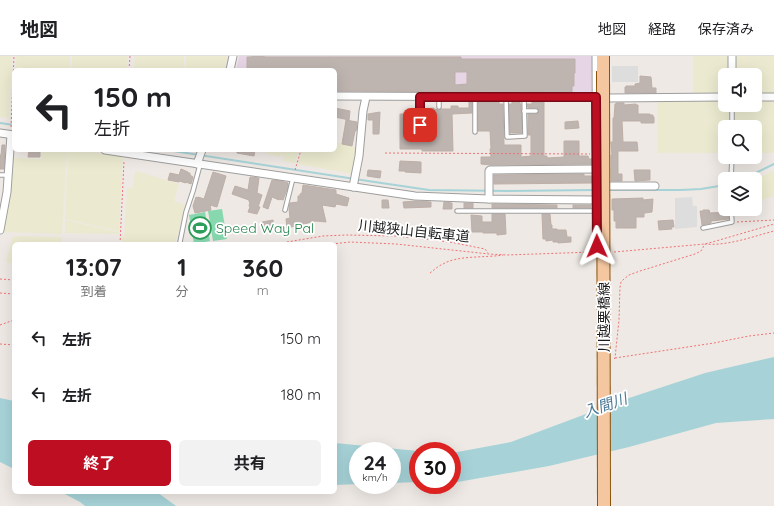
<!DOCTYPE html>
<html lang="ja">
<head>
<meta charset="utf-8">
<style>
  :root { --surface:#fff; --page:#f2f2f2; --text:#202124; --muted:#757577; --line:#e0e0e0; --accent:#bd0e22 }
  body { margin:0; font-family:Quicksand,"Noto Sans JP",sans-serif; background:var(--page); color:var(--text); height:100vh; display:flex; flex-direction:column; font-size:15px; white-space:nowrap }
  * { box-sizing:border-box; margin:0 }
  p { font-size:13px; color:var(--muted) }
  .icon { flex:none; width:22px; height:22px; fill:none; stroke:currentColor; stroke-width:2; stroke-linecap:round; stroke-linejoin:round }
  .map { position:relative; flex:1; overflow:hidden }
  .sheet { position:absolute; left:12px; top:186px; width:325px; height:252px; display:flex; flex-direction:column; background:var(--surface); border-radius:6px; box-shadow:0 4px 16px #0002 }
  .sheet>* { flex:none }
  .top-card { position:absolute; left:12px; top:12px; width:325px; height:84px; border-radius:6px; box-shadow:0 4px 16px #0002; background:#fff; color:var(--text); overflow:hidden }
  .fabs { position:absolute; left:718px; top:12px; display:grid; gap:8px }
  .fabs a { display:grid; place-items:center; width:44px; height:44px; border-radius:6px; background:var(--surface); box-shadow:0 4px 16px #0002; font-size:20px }
  .speed { position:absolute; left:349px; top:386px; display:flex; gap:8px; font-size:20px; font-weight:700; text-align:center }
  .speed>* { display:grid; place-content:center; width:52px; height:52px; border-radius:50%; background:var(--surface); box-shadow:0 4px 16px #0002; line-height:1 }
  .speed small { font-size:10px; font-weight:400 }
  .speed .limit { border:6px solid #d22; background:#fff; color:#111 }
  .pin { position:absolute; display:grid; place-items:center; width:34px; height:34px; color:#fff; margin:-17px; border-radius:8px; box-shadow:0 2px 6px #0006 }
  .me { position:absolute; width:44px; margin:-22px; rotate:359deg; stroke-linejoin:round; filter:drop-shadow(0 0 3px #0008) }
  .turn { display:flex; align-items:center; gap:14px; height:84px; padding:0 16px; font-size:18px }
  .turn .icon { width:52px; height:52px; stroke-width:2.5 }
  .turn b { display:block; font-size:28px; line-height:34px }
  .eta { display:flex; justify-content:space-evenly; align-items:center; height:68px; text-align:center }
  .eta b { font-size:24px; font-weight:700; line-height:28px }
  .button { display:flex; gap:8px; margin-top:auto; padding:8px 16px }
  .button a { flex:1; height:46px; border-radius:6px; background:var(--accent); color:#fff; font-size:16px; font-weight:700; line-height:46px; text-align:center }
  .button a+a { background:var(--page); color:var(--text) }
  ul { padding:0; list-style:none }
  li { display:flex; align-items:center; gap:12px; height:56px; padding:0 16px }
  li div { flex:1 }
  li b { display:block; font-size:15px }
  li em { font-style:normal }
  header { display:flex; align-items:center; gap:24px; box-sizing:border-box; height:56px; padding:0 20px; background:var(--surface); border-bottom:1px solid var(--line) }
  header strong { font-size:19px }
  nav { display:flex; gap:22px; margin-inline-start:auto; font-size:14px }
  .map>svg:first-child { display:block }
  .industrial { fill:#e6d6e5 }
  .farmland { fill:#ebead0 }
  .pitch { fill:#87d8af }
  .parking { fill:#ddd }
  .water { fill:#a7d3d8 }
  .lines { fill:none; stroke-linecap:round; stroke-linejoin:round }
  .stream { stroke:#a7d3d8; stroke-width:2 }
  .building { fill:#beb4b0; stroke:#beafa7; fill-rule:evenodd }
  .service-casing { stroke:#9e9e9e; stroke-width:5.5 }
  .minor-casing { stroke:#9e9e9e; stroke-width:9 }
  .primary-casing { stroke:#8c520a; stroke-width:14 }
  .path { stroke:#f07274; stroke-width:1; stroke-dasharray:2 2; stroke-linecap:butt }
  .service { stroke:#fff; stroke-width:3.5 }
  .minor { stroke:#fff; stroke-width:7 }
  .primary { stroke:#f5c7a1; stroke-width:12 }
  .primary-bridge-casing { stroke:#8c520a; stroke-width:14; stroke-linecap:butt }
  .primary-bridge { stroke:#f5c7a1; stroke-width:12 }
  .route-casing { stroke:#7b0916; stroke-width:10 }
  .route { stroke:#bd0e22; stroke-width:7 }
  .labels { text-anchor:middle; dominant-baseline:central; stroke-width:3.5; stroke-linejoin:round; paint-order:stroke }
  .leisure-label { font-size:14px; fill:#27864d; stroke:#fff; text-anchor:start }
  .street-label { font-size:14px; fill:#1d1d1d; stroke:#fff }
  .water-label { font-size:15px; font-style:italic; fill:#4a7997; stroke:#fff }
</style>
</head>
<body>
<header>
<strong>地図</strong>
<nav><a>地図</a><a>経路</a><a>保存済み</a></nav>
</header>
<div class="map">
<svg width="774" height="450" viewBox="0 0 774 450">
  <rect width="100%" height="100%" fill="#eee9e4"/>
  <polygon class="industrial" points="239,0 594,0 594,39 527,40 335,38 335,14 236,14"/>
  <g class="farmland">
    <polygon points="0,0 12,0 9,62 0,61"/>
    <rect x="16" y="0" width="54" height="14"/>
    <polygon points="72,0 128,0 127,14 72,14"/>
    <polygon points="135,0 184,0 184,14 134,14"/>
    <polygon points="186,0 228,0 224,14 186,14"/>
    <polygon points="693,0 728,0 728,19 725,19 725,38 693,39"/>
    <polygon points="735,0 774,0 774,39 755,39 755,19 735,19"/>
    <polygon points="657,43 725,43 725,49 729,49 729,71 725,71 725,97 658,97"/>
    <polygon points="755,44 774,44 774,97 755,97 755,71 735,71 734,49 755,49"/>
    <polygon points="335,86 357,92 353,118 298,108 302,94 335,94"/>
    <polygon points="42,94 67,94 62,178 3,176 8,151 13,102 41,103"/>
    <polygon points="68,94 80,94 123,101 119,175 65,163"/>
    <polygon points="259,94 299,94 295,107 283,105 284,100 280,99 279,101 259,95"/>
    <polygon points="774,114 774,140 755,146 755,124"/>
    <polygon points="136,115 179,128 174,145 185,149 176,185 167,188 121,188 122,181 124,181 127,132 132,132 133,130 135,116"/>
    <polygon points="65,164 119,176 119,178 65,177"/>
    <polygon points="13,180 62,181 62,188 14,188 14,208 6,206"/>
  </g>
  <g class="pitch">
    <polygon points="222,153 227,183 213,185 208,155"/>
    <polygon points="205,156 210,185 194,188 189,159"/>
  </g>
  <g class="parking">
    <rect x="612" y="10" width="26" height="16"/>
    <polygon points="692,141 693,150 697,150 697,171 675,173 675,142"/>
  </g>
  <g class="water">
    <polygon points="774,301 774,363 716,367 629,391 549,410 452,427 452,397 511,386 626,343 705,317"/>
    <polygon points="0,342 14,345 14,413 0,406"/>
    <polygon points="335,387 418,395 418,426 392,427 392,395 358,395 358,428 335,429"/>
    <polygon points="61,436 157,436 176,450 85,450 80,446"/>
  </g>
  <g class="lines">
    <g class="stream">
      <polyline points="0,67 14,69"/>
      <polyline points="167,94 368,125 429,134 508,135 594,134"/>
      <polyline points="743,123 774,108"/>
      <polyline points="607,134 681,134 701,133 725,129"/>
    </g>
  </g>
  <g class="building">
    <path d="M252,0H264V1H461V3H575V17H574V30H572V38H547L543,36L335,35V14H247V1H252ZM455,16H467V28L455,29Z"/>
    <polygon points="640,20 651,21 652,32 656,32 656,37 625,37 625,31 626,31 626,30 635,30 635,28 640,27"/>
    <polygon points="469,46 472,46 472,57 452,58 453,95 422,95 422,93 400,93 400,58 416,58 417,70 418,72 420,72 423,69 423,56 424,56 424,53 434,52 434,53 439,54 442,53 451,53 451,50 458,50 458,52 469,52"/>
    <polygon points="478,46 499,46 499,48 503,48 504,89 521,89 521,101 531,100 531,79 528,79 528,58 536,58 539,55 537,52 528,52 527,48 532,48 532,46 544,46 544,100 547,100 547,102 564,101 564,85 579,85 579,100 588,100 589,103 592,103 592,108 491,109 481,108 481,101 491,101 490,93 491,93 490,75 478,75"/>
    <polygon points="512,46 520,46 520,48 521,48 522,77 510,77 509,48 512,48"/>
    <polygon points="616,47 624,47 624,49 636,48 636,49 638,49 638,58 650,58 650,59 653,59 653,61 654,61 654,67 641,67 641,65 622,65 623,86 637,86 638,95 618,95 618,118 622,118 622,125 611,125 611,99 612,99 611,86 613,86 613,62 614,62 615,48 616,48"/>
    <polygon points="335,52 350,55 349,64 335,61"/>
    <polygon points="380,56 379,78 373,78 373,64 368,64 368,58"/>
    <polygon points="346,64 357,66 356,75 355,75 352,90 342,88"/>
    <polygon points="578,65 579,72 565,73 565,66"/>
    <polygon points="2,89 5,89 4,113 0,113 0,99 1,99"/>
    <polygon points="30,94 37,94 37,95 40,96 40,101 28,101 29,95 30,95"/>
    <polygon points="237,94 255,94 254,100 237,97"/>
    <polygon points="400,105 421,106 421,117 405,116 405,115 399,115"/>
    <polygon points="181,113 188,116 188,117 190,117 190,119 193,121 191,128 186,126 186,127 179,125 179,126 168,124 170,117 179,119"/>
    <polygon points="368,114 381,115 380,122 367,120"/>
    <polygon points="634,114 650,114 650,124 635,125"/>
    <polygon points="213,116 226,120 217,151 210,149 211,154 195,157 193,150 196,141 198,142 198,141 204,143"/>
    <polygon points="584,118 584,120 592,120 592,127 494,128 494,119"/>
    <polygon points="250,121 259,122 257,137 262,139 258,151 260,151 257,158 248,156 250,151 249,150 250,146 249,146 249,144 232,138 235,130 248,134"/>
    <polygon points="272,124 281,125 288,127 288,131 283,144 279,143 279,144 272,141 268,153 263,151"/>
    <polygon points="303,129 336,134 336,138 349,142 347,150 336,148 335,151 322,149 326,166 316,165 287,172 286,163 290,162 289,153 290,147 298,146 298,140 300,140 300,138 302,137"/>
    <polygon points="643,142 643,144 653,143 652,156 645,157 644,157 644,161 636,161 636,172 616,172 616,165 614,165 614,154 612,154 612,143"/>
    <polygon points="382,144 388,144 389,152 382,152"/>
    <polygon points="416,145 431,146 431,151 404,152 403,146"/>
    <polygon points="444,146 452,147 452,153 443,153"/>
    <rect x="464" y="147" width="9" height="5"/>
    <polygon points="492,148 557,149 557,152 492,152"/>
    <rect x="573" y="149" width="18" height="3"/>
    <polygon points="703,154 709,154 710,157 728,156 729,163 711,165 711,167 702,169 700,155 703,155"/>
    <polygon points="492,158 505,158 506,178 497,179 497,177 483,177 483,176 472,176 471,159 482,160 482,166 492,166"/>
    <polygon points="542,158 550,158 551,169 552,169 552,173 557,173 557,174 566,174 567,181 571,181 571,186 558,187 558,186 553,186 553,184 546,185 546,183 543,183"/>
    <polygon points="273,164 274,173 263,174 262,166"/>
    <polygon points="673,164 674,171 671,171 672,173 659,174 658,165"/>
  </g>
  <g class="lines">
    <g class="service-casing">
      <g id="service">
        <polyline points="419,41 420,69"/>
        <polyline points="506,41 507,81 525,80 524,41"/>
        <polyline points="543,41 596,41"/>
        <polyline points="732,49 732,71"/>
        <polyline points="439,51 439,41"/>
        <polyline points="524,55 536,55"/>
        <polyline points="475,76 475,41"/>
        <polyline points="0,119 8,119"/>
        <polyline points="731,123 732,101"/>
        <polyline points="285,154 293,122"/>
        <polyline points="457,155 597,155"/>
        <polyline points="703,172 732,166 731,153"/>
        <polyline points="180,186 186,156 193,135 200,109"/>
      </g>
    </g>
    <g class="minor-casing">
      <g id="minor">
        <polyline points="596,0 597,190"/>
        <polyline points="230,14 233,0"/>
        <polyline points="732,19 732,0"/>
        <polyline points="335,40 543,41"/>
        <polyline points="755,41 774,41"/>
        <polyline points="609,42 725,41"/>
        <polyline points="0,77 14,79"/>
        <polyline points="105,94 415,140 489,143 597,144"/>
        <polyline points="197,108 202,94"/>
        <polyline points="601,130 655,130"/>
        <polyline points="353,131 359,100 363,55 366,41"/>
        <polyline points="489,143 489,115 490,114 597,113"/>
        <polyline points="0,174 7,136 11,79"/>
      </g>
    </g>
    <g class="primary-casing">
      <polyline id="primary" points="603,0 603,15"/>
    </g>
    <g class="path">
      <polyline points="129,14 130,0"/>
      <polyline points="11,71 14,0"/>
      <polyline points="385,97 590,98"/>
      <polyline points="295,114 301,94"/>
      <polyline points="737,166 774,164"/>
      <polyline points="120,188 124,105"/>
      <polyline points="275,188 323,180 346,179 395,180 435,184 455,187 485,193 488,197"/>
      <polyline points="332,188 350,186 396,188 489,198 507,199 593,196"/>
      <polyline points="614,196 705,188 716,185 774,168"/>
      <path d="M430,217C434,214 438,210 443,208C458,199 485,202 503,199"/>
      <polyline points="0,223 14,224"/>
      <polyline points="0,237 14,238"/>
      <polyline points="0,269 14,264"/>
      <polyline points="0,288 14,289"/>
      <polyline points="615,302 714,287 749,280 774,277"/>
      <path d="M614,303L615,302L619,264L620,231L621,226L624,223L629,219L640,215L695,198L701,195L705,188C728,190 751,181 774,175"/>
    </g>
    <use href="#service" class="service"/>
    <use href="#minor" class="minor"/>
    <use href="#primary" class="primary"/>
    <g class="primary-bridge-casing">
      <polyline id="primary-bridge" points="603,15 604,450"/>
    </g>
    <use href="#primary-bridge" class="primary-bridge"/>
  </g>
  <g class="lines">
    <g class="route-casing">
      <polyline id="route" points="420,69 420,41 596,41 597,190"/>
    </g>
    <use href="#route" class="route"/>
  </g>
  <defs>
    <g id="stadium-ring" transform="scale(1.15)"><circle r="9.5" fill="#fff" stroke="#2e9e5b" stroke-width="1.5"/><path d="M0-5a6.5 5 0 1 0 0 10a6.5 5 0 1 0 0-10ZM-3.5-1.8h7v3.6h-7Z" fill="#2e9e5b"/></g>
  </defs>
  <g fill-rule="evenodd">
    <use href="#stadium-ring" x="200" y="172"/>
  </g>
  <g class="labels">
    <g class="leisure-label">
      <text x="216" y="172">Speed Way Pal</text>
    </g>
    <g class="street-label">
      <text transform="translate(414 175) rotate(6)">川越狭山自転車道</text>
      <text transform="translate(604 261) rotate(-90)">川越栗橋線</text>
    </g>
    <g class="water-label">
      <text transform="translate(605 349) rotate(-19)">入間川</text>
    </g>
  </g>
</svg>
<div class="fabs">
<a><svg class="icon" aria-label="sound" viewBox="0 0 24 24"><path d="M4 9h4l5-4v14l-5-4H4zM17 9q2 3 0 6"/></svg></a>
<a><svg class="icon" aria-label="search" viewBox="0 0 24 24"><circle cx="10" cy="10" r="6"/><path d="M15 15l6 6"/></svg></a>
<a><svg class="icon" aria-label="layers" viewBox="0 0 24 24"><path d="M12 4l9 5-9 5-9-5zM3 14l9 5 9-5"/></svg></a>
</div>
<div class="speed"><div>24<small>km/h</small></div><div class="limit">30</div></div>
<div class="pin" style="left:420px;top:69px;background:#d93025"><svg class="icon" aria-label="arrive" viewBox="0 0 24 24"><path d="M6 21V4h12l-3 4 3 4H6"/></svg></div>
<svg class="me" style="left:597px;top:190px" viewBox="-20 -20 40 40"><path d="M0-17L14 15 0 8-14 15z" fill="#bd0e22" stroke="#fff" stroke-width="4"/></svg>
<div class="top-card">
<div class="turn"><svg class="icon" aria-label="left" viewBox="0 0 24 24"><path d="M17 20v-9H6M10 6l-5 5 5 5"/></svg><div><b>150 m</b>左折</div></div>
</div>
<section class="sheet">
<div class="eta">
<div><b>13:07</b><p>到着</p></div>
<div><b>1</b><p>分</p></div>
<div><b>360</b><p>m</p></div>
</div>
<ul>
<li><svg class="icon" aria-label="left" viewBox="0 0 24 24"><path d="M17 20v-9H6M10 6l-5 5 5 5"/></svg><div><b>左折</b></div><em>150 m</em></li>
<li><svg class="icon" aria-label="left" viewBox="0 0 24 24"><path d="M17 20v-9H6M10 6l-5 5 5 5"/></svg><div><b>左折</b></div><em>180 m</em></li>
</ul>
<div class="button"><a>終了</a><a>共有</a></div>
</section>
</div>
</body>
</html>
